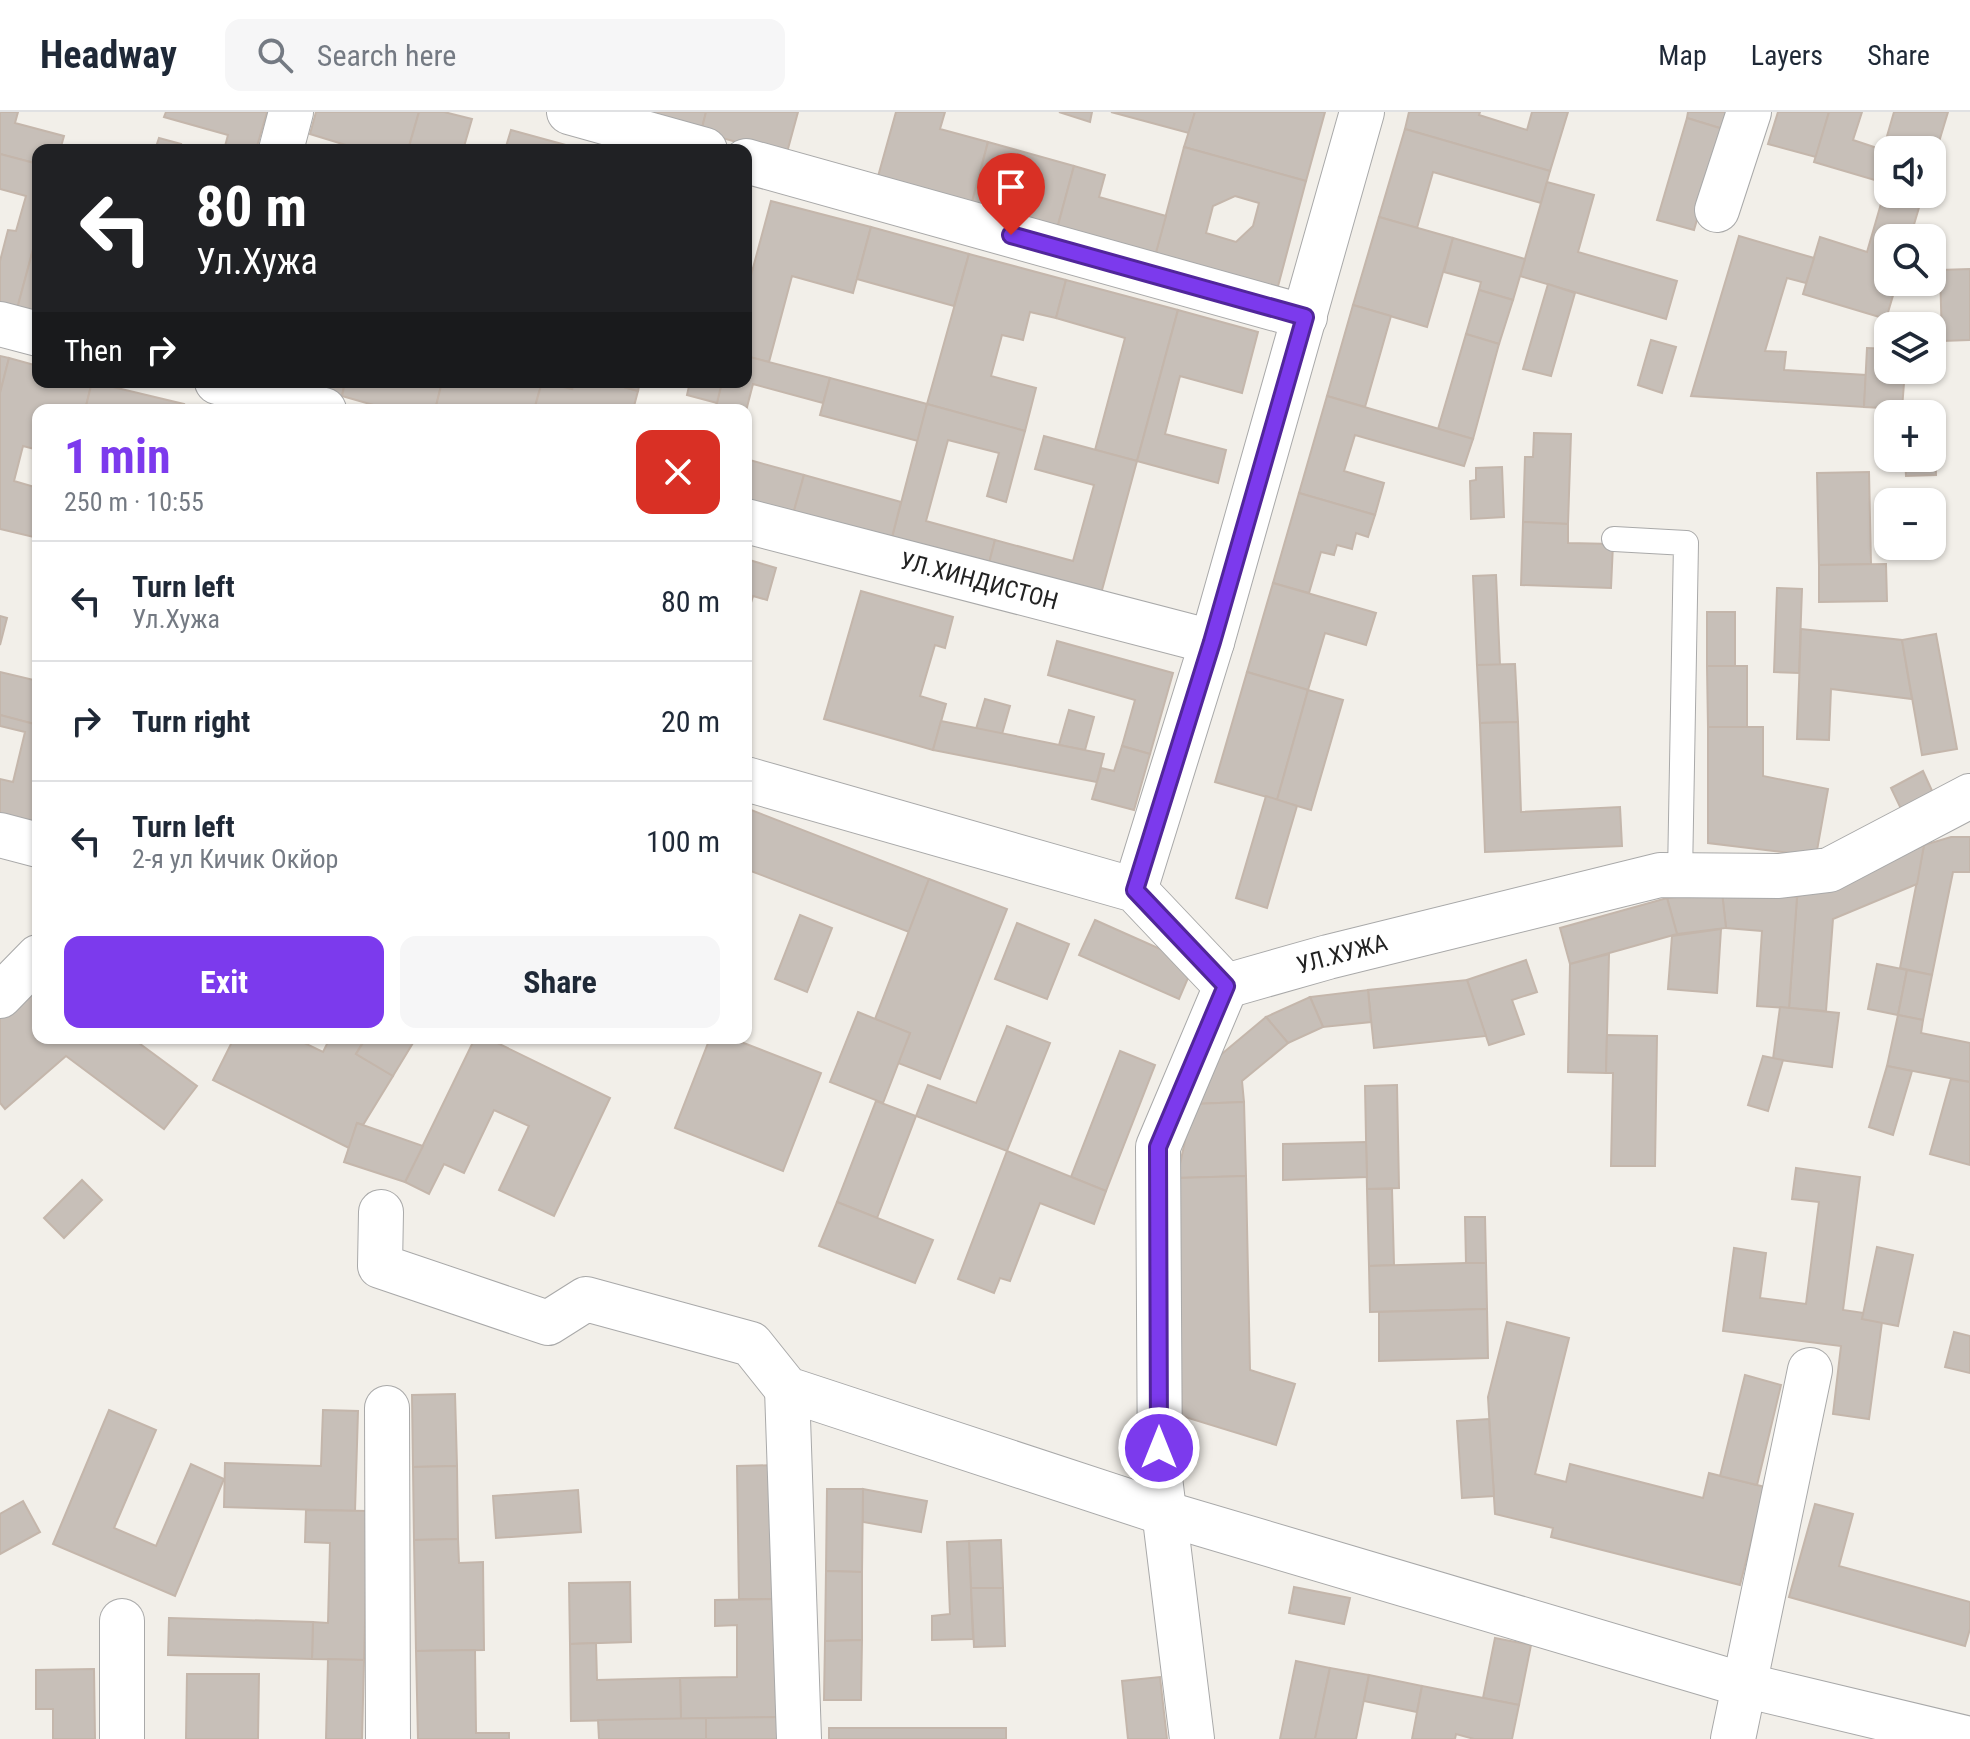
<!DOCTYPE html>
<html lang="en">
<head>
<meta charset="utf-8">
<style>
  :root { --surface:#fff; --page:#f6f6f7; --text:#1f2937; --muted:#747a83; --line:#e0e1e3; --accent:#7c3aed }
  body { margin:0; font-family:"Roboto Condensed",sans-serif; background:var(--page); color:var(--text); height:100vh; display:flex; flex-direction:column; font-size:30px; white-space:nowrap }
  * { box-sizing:border-box; margin:0 }
  p { font-size:26px; color:var(--muted) }
  .icon { flex:none; width:44px; height:44px; fill:none; stroke:currentColor; stroke-width:2; stroke-linecap:round; stroke-linejoin:round }
  .map { position:relative; flex:1; overflow:hidden }
  .drawer { position:absolute; left:32px; top:292px; width:720px; height:640px; display:flex; flex-direction:column; background:var(--surface); border-radius:16px; box-shadow:0 2px 6px #0004 }
  .drawer>* { flex:none }
  .top-card { position:absolute; left:32px; top:32px; width:720px; height:244px; border-radius:16px; box-shadow:0 2px 6px #0004; background:#202124; color:#fff; overflow:hidden }
  .controls { position:absolute; left:1874px; top:24px; display:grid; gap:16px }
  .controls a { display:grid; place-items:center; width:72px; height:72px; border-radius:16px; background:var(--surface); box-shadow:0 2px 6px #0004; font-size:40px }
  .pin { position:absolute; display:grid; place-items:center; width:68px; height:68px; color:#fff; margin:-82px -34px; border-radius:50% 50% 50% 0; rotate:-45deg; box-shadow:0 0 8px #0007 }
  .pin .icon { rotate:45deg }
  .me { position:absolute; width:88px; margin:-44px; rotate:0deg; stroke-linejoin:round; filter:drop-shadow(0 0 6px #0008) }
  .turn { display:flex; align-items:center; gap:28px; height:168px; padding:0 32px; font-size:36px }
  .turn .icon { width:104px; height:104px; stroke-width:2.5 }
  .turn b { display:block; font-size:56px; line-height:68px }
  .then { display:flex; align-items:center; height:76px; padding:0 32px; background:#0003; gap:16px; font-size:30px }
  .round { display:grid; place-items:center; flex:none; width:84px; height:84px; border-radius:16px; background:var(--page) }
  .headline { display:flex; align-items:center; justify-content:space-between; height:136px; padding:0 32px }
  h1 { font-size:48px; font-weight:700; line-height:60px; color:var(--accent) }
  .action { display:flex; gap:16px; margin-top:auto; padding:16px 32px }
  .action a { flex:1; height:92px; border-radius:16px; background:var(--accent); color:#fff; font-size:32px; font-weight:700; line-height:92px; text-align:center }
  .action a+a { background:var(--page); color:var(--text) }
  ul { padding:0; list-style:none }
  li { display:flex; align-items:center; gap:24px; height:120px; padding:0 32px; border-top:2px solid var(--line) }
  li div { flex:1 }
  li b { display:block; font-size:30px }
  li em { font-style:normal }
  header { display:flex; align-items:center; gap:48px; box-sizing:border-box; height:112px; padding:0 40px; background:var(--surface); border-bottom:2px solid var(--line) }
  header strong { font-size:38px }
  nav { display:flex; gap:44px; margin-inline-start:auto; font-size:28px }
  .search { width:560px; height:72px; background:var(--page); display:flex; align-items:center; gap:20px; box-sizing:border-box; padding:0 28px; border-radius:16px; color:var(--muted); font-size:30px }
  .map>svg:first-child { display:block }
  .building { fill:#c7bfb8; stroke:#c4b6ab; stroke-width:2; fill-rule:evenodd }
  .lines { fill:none; stroke-linecap:round; stroke-linejoin:round }
  .service-casing { stroke:#a9a9a9; stroke-width:26 }
  .minor-casing { stroke:#a9a9a9; stroke-width:46 }
  .service { stroke:#fff; stroke-width:24 }
  .minor { stroke:#fff; stroke-width:44 }
  .route-casing { stroke:#51269a; stroke-width:20 }
  .route { stroke:#7c3aed; stroke-width:14 }
  .labels { text-anchor:middle; dominant-baseline:central; stroke-width:6; stroke-linejoin:round; paint-order:stroke }
  .street-label { font-size:24px; fill:#222; stroke:#fff }
</style>
</head>
<body>
<header>
<strong>Headway</strong>
<div class="search"><svg class="icon" aria-label="search" viewBox="0 0 24 24"><circle cx="10" cy="10" r="6"/><path d="M15 15l6 6"/></svg>Search here</div>
<nav><a>Map</a><a>Layers</a><a>Share</a></nav>
</header>
<div class="map">
<svg width="1970" height="1627" viewBox="0 0 1970 1627">
  <rect width="100%" height="100%" fill="#f2efe9"/>
  <g class="building">
    <polygon points="0,0 18,0 15,11 64,24 60,38 38,38 38,52 0,42"/>
    <polygon points="166,0 267,0 256,38 224,38 228,23 164,5"/>
    <polygon points="316,0 419,0 408,38 362,38 310,22"/>
    <polygon points="419,0 444,0 472,7 463,38 408,38"/>
    <polygon points="627,0 706,0 701,20"/>
    <polygon points="706,0 798,0 786,44 701,20"/>
    <polygon points="896,0 945,0 940,17 988,30 971,94 877,68"/>
    <polygon points="1059,0 1092,0 1090,10"/>
    <polygon points="1111,0 1195,0 1189,21"/>
    <polygon points="1195,0 1325,0 1306,69 1184,35"/>
    <polygon points="1409,0 1480,0 1479,3 1527,18 1532,0 1568,0 1550,59 1405,17"/>
    <polygon points="1688,0 1728,0 1723,17 1687,6"/>
    <polygon points="1778,0 1829,0 1816,45 1768,32"/>
    <polygon points="1829,0 1862,0 1853,28 1883,38 1894,0 1948,0 1932,53 1932,38 1888,38 1888,72 1814,50"/>
    <polygon points="1687,6 1723,17 1694,118 1657,108"/>
    <polygon points="1405,17 1550,59 1541,91 1433,60 1417,116 1379,105"/>
    <polygon points="511,18 584,38 505,38"/>
    <polygon points="159,26 181,32 179,38 155,38"/>
    <polygon points="988,30 1074,54 1057,117 971,94"/>
    <path d="M1184,35L1306,69L1277,178L1155,144ZM1235,84L1259,91L1253,114L1236,130L1206,121L1213,94Z"/>
    <polygon points="0,42 38,52 38,119 17,197 0,192 0,149 8,118 16,119 26,84 0,77"/>
    <polygon points="1074,54 1105,63 1099,85 1166,104 1155,144 1057,117"/>
    <polygon points="1547,70 1594,83 1578,140 1677,169 1666,207 1520,164"/>
    <polygon points="1887,71 1888,82 1923,82 1910,126 1888,126 1888,170 1897,170 1886,207 1803,182 1820,125 1867,140"/>
    <polygon points="771,89 871,115 853,181 792,164 769,250 746,244 746,182"/>
    <polygon points="1379,105 1453,126 1427,215 1353,193"/>
    <polygon points="871,115 969,142 954,194 857,167"/>
    <polygon points="38,119 38,203 17,197"/>
    <polygon points="1739,124 1814,146 1806,171 1787,166 1765,239 1786,240 1784,258 1866,263 1864,295 1691,284"/>
    <polygon points="1453,126 1525,147 1513,188 1479,178 1481,170 1444,160"/>
    <polygon points="969,142 1066,168 1056,206 1030,200 1023,228 1002,223 991,264 1036,276 1025,319 927,292"/>
    <polygon points="1970,157 1970,228 1942,229 1940,158"/>
    <polygon points="1066,168 1178,198 1137,349 1095,338 1125,226 1056,206"/>
    <polygon points="1548,172 1575,181 1551,264 1523,257"/>
    <polygon points="1479,178 1513,188 1499,232 1466,222"/>
    <polygon points="1353,193 1391,204 1365,295 1327,284"/>
    <polygon points="1178,198 1258,220 1242,281 1180,264 1165,322 1226,338 1218,371 1137,349"/>
    <polygon points="1466,222 1499,232 1473,327 1438,317"/>
    <polygon points="1651,228 1676,235 1662,281 1638,273"/>
    <polygon points="1867,236 1888,237 1888,258 1905,258 1902,297 1864,295"/>
    <polygon points="0,244 9,246 0,281"/>
    <polygon points="746,244 830,266 823,291 753,272 746,299 715,298 722,270 746,270"/>
    <polygon points="9,246 38,254 38,270 92,270 85,298 38,298 38,338 23,334 14,369 38,376 38,426 0,417 0,281"/>
    <polygon points="830,266 927,292 918,329 820,303"/>
    <polygon points="92,270 184,292 182,298 85,298"/>
    <polygon points="288,270 345,270 342,284"/>
    <polygon points="345,270 442,270 435,298 391,298 342,284"/>
    <polygon points="442,270 542,270 534,298 435,298"/>
    <polygon points="542,270 572,277 575,270 606,270 638,279 633,298 534,298"/>
    <polygon points="606,270 640,270 638,279"/>
    <polygon points="690,270 722,270 717,291 687,283"/>
    <polygon points="1327,284 1473,327 1464,354 1355,323 1344,359 1384,371 1375,403 1299,381"/>
    <polygon points="927,292 1025,319 1006,390 987,384 999,341 948,328 926,409 995,428 987,459 890,433"/>
    <polygon points="1534,321 1571,322 1568,412 1523,410 1525,345 1533,345"/>
    <polygon points="1932,323 1935,323 1936,363 1906,364 1905,346 1932,346"/>
    <polygon points="1044,324 1137,349 1099,489 987,459 995,428 1073,449 1094,373 1035,357"/>
    <polygon points="746,347 804,363 792,406 746,394"/>
    <polygon points="1502,355 1504,405 1471,407 1470,369 1476,368 1476,356"/>
    <polygon points="1869,360 1871,452 1819,453 1817,361"/>
    <polygon points="804,363 901,390 890,433 792,406"/>
    <polygon points="1299,381 1375,403 1368,425 1356,421 1352,437 1337,433 1334,443 1321,440 1309,481 1273,471"/>
    <polygon points="1523,410 1568,412 1568,431 1613,432 1611,476 1521,473"/>
    <polygon points="746,447 776,456 767,488 753,484 746,508"/>
    <polygon points="1886,452 1887,489 1819,490 1819,453"/>
    <polygon points="1496,463 1500,553 1477,553 1473,464"/>
    <polygon points="1273,471 1376,501 1366,533 1325,521 1308,578 1247,560"/>
    <polygon points="1777,476 1802,477 1799,561 1774,560"/>
    <polygon points="861,479 953,505 945,536 935,533 920,584 946,592 933,638 824,607"/>
    <rect x="1707" y="500" width="28" height="54"/>
    <polygon points="0,504 7,506 0,533"/>
    <polygon points="1801,517 1902,528 1912,587 1831,577 1829,628 1797,627"/>
    <polygon points="1936,522 1957,637 1922,643 1902,528"/>
    <polygon points="1057,529 1173,561 1150,642 1122,634 1135,588 1048,563"/>
    <polygon points="1515,552 1518,610 1480,611 1477,553"/>
    <polygon points="1707,554 1747,554 1747,615 1708,615"/>
    <polygon points="0,560 38,569 38,613 0,603"/>
    <polygon points="1247,560 1308,578 1277,688 1215,670"/>
    <polygon points="1308,578 1343,588 1311,698 1277,688"/>
    <polygon points="985,587 1010,594 1002,622 976,617"/>
    <polygon points="1069,598 1094,605 1085,638 1059,633"/>
    <polygon points="0,603 38,613 38,715 0,705 0,667 13,670 25,620 0,614"/>
    <polygon points="941,609 1104,642 1097,670 933,638"/>
    <polygon points="1518,610 1521,700 1620,695 1622,734 1485,740 1480,611"/>
    <polygon points="1708,615 1763,615 1763,664 1828,677 1816,744 1708,731"/>
    <polygon points="1122,634 1150,642 1134,698 1092,687 1101,656 1114,659"/>
    <polygon points="1923,659 1934,683 1902,699 1891,676"/>
    <polygon points="1266,684 1297,694 1267,796 1236,786"/>
    <polygon points="746,696 929,767 909,820 751,759 746,771"/>
    <polygon points="1951,725 1970,725 1970,760 1953,760 1932,863 1900,856 1924,733"/>
    <polygon points="1924,733 1917,772 1833,807 1826,899 1789,896 1797,785"/>
    <polygon points="929,767 1007,797 940,967 898,951 910,921 875,907"/>
    <polygon points="1722,780 1797,785 1789,896 1757,894 1762,819 1726,816"/>
    <polygon points="1722,780 1726,816 1677,822 1667,786"/>
    <polygon points="1667,786 1677,822 1570,852 1560,816"/>
    <polygon points="800,803 832,816 807,880 775,867"/>
    <polygon points="1095,808 1194,852 1179,887 1079,843"/>
    <polygon points="1017,811 1069,832 1047,887 995,867"/>
    <polygon points="1721,817 1717,881 1668,877 1672,824"/>
    <polygon points="1609,842 1606,961 1568,960 1570,852"/>
    <polygon points="1526,848 1537,880 1512,888 1524,922 1489,933 1467,868"/>
    <polygon points="1877,852 1907,858 1898,903 1868,897"/>
    <polygon points="1907,858 1932,863 1923,908 1898,903"/>
    <polygon points="1467,868 1486,924 1374,936 1368,878"/>
    <polygon points="38,873 38,926 132,926 197,974 164,1017 66,944 5,997 0,991 0,906"/>
    <polygon points="1368,878 1371,910 1323,915 1310,885"/>
    <polygon points="1310,885 1323,915 1288,931 1266,905"/>
    <polygon points="1780,895 1839,901 1832,955 1773,947"/>
    <polygon points="858,900 910,921 883,991 830,970"/>
    <polygon points="1898,903 1923,908 1921,921 1970,931 1970,970 1887,954"/>
    <polygon points="1266,905 1288,931 1242,969 1244,990 1193,992 1212,950"/>
    <polygon points="1007,914 1050,931 1007,1039 916,1004 928,973 976,991"/>
    <polygon points="1607,923 1657,924 1655,1054 1611,1054 1613,961 1606,961"/>
    <polygon points="234,926 294,926 323,940 330,926 363,926 365,927 356,942 393,964 363,1013 357,1011 349,1036 213,968"/>
    <polygon points="366,926 416,926 393,964 356,942"/>
    <polygon points="475,926 487,926 610,986 554,1104 499,1078 529,1014 494,998 464,1061 444,1052 429,1082 405,1070"/>
    <polygon points="710,926 731,926 821,961 783,1059 675,1016"/>
    <polygon points="1120,939 1155,953 1106,1079 1071,1065"/>
    <polygon points="1763,944 1783,948 1768,999 1748,993"/>
    <polygon points="1887,954 1912,959 1893,1023 1869,1015"/>
    <polygon points="1951,967 1970,970 1970,1053 1930,1042"/>
    <polygon points="1397,973 1399,1076 1367,1077 1365,974"/>
    <polygon points="876,989 916,1004 877,1106 837,1090"/>
    <polygon points="1244,990 1246,1064 1177,1066 1193,992"/>
    <polygon points="357,1011 423,1034 405,1070 344,1050"/>
    <polygon points="1366,1030 1367,1065 1283,1068 1283,1032"/>
    <polygon points="1007,1039 1106,1079 1094,1112 1040,1091 1010,1169 1000,1166 994,1181 958,1167"/>
    <polygon points="1796,1056 1860,1065 1843,1198 1864,1201 1862,1207 1882,1210 1869,1307 1833,1302 1841,1234 1723,1219 1734,1136 1766,1141 1760,1186 1806,1192 1819,1090 1792,1087"/>
    <polygon points="1246,1064 1250,1258 1295,1272 1276,1333 1182,1304 1177,1066"/>
    <polygon points="82,1068 102,1088 64,1126 44,1106"/>
    <polygon points="1367,1077 1392,1077 1394,1153 1369,1154"/>
    <polygon points="837,1090 933,1128 915,1171 819,1134"/>
    <polygon points="1465,1105 1485,1105 1486,1151 1466,1151"/>
    <polygon points="1877,1135 1913,1143 1898,1214 1862,1207"/>
    <polygon points="1466,1151 1486,1151 1487,1197 1370,1200 1369,1154"/>
    <polygon points="1487,1197 1488,1246 1379,1249 1379,1200"/>
    <polygon points="1507,1210 1569,1226 1535,1362 1566,1370 1570,1352 1703,1386 1709,1361 1765,1375 1740,1473 1551,1425 1553,1416 1495,1402 1488,1285"/>
    <polygon points="1954,1220 1970,1224 1970,1261 1945,1255"/>
    <polygon points="1745,1263 1781,1273 1757,1373 1720,1364"/>
    <polygon points="455,1282 457,1354 413,1355 412,1283"/>
    <polygon points="109,1298 156,1318 114,1416 156,1434 191,1352 224,1367 175,1484 53,1432"/>
    <polygon points="323,1298 358,1299 355,1399 224,1395 225,1351 321,1354"/>
    <polygon points="1489,1307 1494,1384 1462,1386 1457,1309"/>
    <polygon points="778,1353 780,1487 739,1487 737,1354"/>
    <polygon points="457,1354 458,1427 414,1428 413,1355"/>
    <polygon points="827,1377 863,1377 862,1460 826,1459"/>
    <polygon points="863,1377 927,1389 921,1420 863,1410"/>
    <polygon points="578,1378 581,1420 496,1426 493,1384"/>
    <polygon points="23,1389 40,1420 0,1442 0,1402"/>
    <polygon points="1815,1392 1853,1402 1839,1454 1970,1490 1970,1517 1965,1534 1789,1485"/>
    <polygon points="306,1398 368,1399 364,1548 312,1547 313,1510 328,1511 330,1431 305,1430"/>
    <polygon points="458,1427 459,1451 483,1450 484,1538 416,1539 414,1428"/>
    <polygon points="1001,1428 1003,1476 971,1476 969,1429"/>
    <polygon points="969,1429 973,1527 932,1528 932,1504 950,1502 947,1430"/>
    <polygon points="826,1459 862,1460 862,1528 825,1529"/>
    <polygon points="630,1470 631,1530 570,1532 569,1471"/>
    <polygon points="1294,1475 1350,1486 1344,1512 1289,1501"/>
    <polygon points="971,1476 1003,1476 1005,1534 974,1535"/>
    <polygon points="780,1487 782,1605 681,1607 680,1566 737,1565 737,1513 715,1514 715,1488"/>
    <polygon points="169,1506 313,1510 312,1547 168,1543"/>
    <polygon points="1495,1526 1531,1533 1519,1593 1483,1586"/>
    <polygon points="862,1528 861,1588 824,1588 825,1529"/>
    <polygon points="596,1531 597,1568 680,1566 681,1607 571,1609 570,1532"/>
    <polygon points="475,1538 476,1621 509,1621 509,1627 418,1627 416,1539"/>
    <polygon points="328,1547 364,1548 362,1627 326,1627"/>
    <polygon points="1296,1549 1330,1556 1315,1627 1280,1627"/>
    <polygon points="1330,1556 1369,1563 1356,1627 1315,1627"/>
    <polygon points="94,1557 95,1627 53,1627 53,1597 36,1597 36,1558"/>
    <polygon points="187,1562 259,1562 258,1627 186,1627"/>
    <polygon points="1369,1563 1422,1574 1417,1600 1364,1589"/>
    <polygon points="1160,1565 1167,1627 1128,1627 1122,1569"/>
    <polygon points="1422,1574 1519,1593 1512,1627 1474,1627 1456,1622 1455,1627 1412,1627"/>
    <polygon points="782,1605 782,1627 706,1627 706,1606"/>
    <polygon points="706,1606 706,1627 599,1627 598,1608"/>
    <rect x="829" y="1616" width="177" height="11"/>
  </g>
  <g class="lines">
    <g class="service-casing">
      <polyline id="service" points="1614,427 1686,431 1680,763"/>
    </g>
    <g class="minor-casing">
      <g id="minor">
        <polyline points="569,0 705,38"/>
        <polyline points="281,38 291,0"/>
        <polyline points="746,49 1305,205"/>
        <polyline points="1717,98 1749,0"/>
        <polyline points="0,212 38,222"/>
        <polyline points="217,270 324,298"/>
        <polyline points="746,409 1212,530"/>
        <polyline points="746,667 1135,778 1226,874 1328,845 1660,763 1779,764 1829,758 1970,684"/>
        <polyline points="0,723 38,733"/>
        <polyline points="1135,778 1212,530 1362,0"/>
        <polyline points="0,884 38,845"/>
        <polyline points="381,1100 380,1154 548,1211 586,1187 751,1232 787,1277 1164,1401 1744,1573 1970,1627"/>
        <polyline points="787,1277 799,1627"/>
        <polyline points="387,1296 388,1627"/>
        <polyline points="122,1627 122,1509"/>
        <polyline points="1192,1627 1160,1366 1158,1035 1226,874"/>
        <polyline points="1733,1627 1810,1258"/>
      </g>
    </g>
    <use href="#service" class="service"/>
    <use href="#minor" class="minor"/>
  </g>
  <g class="lines">
    <g class="route-casing">
      <polyline id="route" points="1011,123 1305,205 1212,530 1135,778 1226,874 1158,1035 1159,1336"/>
    </g>
    <use href="#route" class="route"/>
  </g>
  <g class="labels">
    <g class="street-label">
      <text transform="translate(979 469) rotate(15)">УЛ.ХИНДИСТОН</text>
      <text transform="translate(1342 842) rotate(-15)">УЛ.ХУЖА</text>
    </g>
  </g>
</svg>
<div class="controls">
<a><svg class="icon" aria-label="sound" viewBox="0 0 24 24"><path d="M4 9h4l5-4v14l-5-4H4zM17 9q2 3 0 6"/></svg></a>
<a><svg class="icon" aria-label="search" viewBox="0 0 24 24"><circle cx="10" cy="10" r="6"/><path d="M15 15l6 6"/></svg></a>
<a><svg class="icon" aria-label="layers" viewBox="0 0 24 24"><path d="M12 4l9 5-9 5-9-5zM3 14l9 5 9-5"/></svg></a>
<a>+</a>
<a>−</a>
</div>
<div class="pin" style="left:1011px;top:123px;background:#d93025"><svg class="icon" aria-label="arrive" viewBox="0 0 24 24"><path d="M6 21V4h12l-3 4 3 4H6"/></svg></div>
<svg class="me" style="left:1159px;top:1336px" viewBox="-20 -20 40 40"><circle r="17" fill="#7c3aed" stroke="#fff" stroke-width="3"/><path d="M0-11L8 9 0 5-8 9z" fill="#fff"/></svg>
<div class="top-card">
<div class="turn"><svg class="icon" aria-label="left" viewBox="0 0 24 24"><path d="M17 20v-9H6M10 6l-5 5 5 5"/></svg><div><b>80 m</b>Ул.Хужа</div></div>
<div class="then">Then<svg class="icon" aria-label="right" viewBox="0 0 24 24"><path d="M7 20v-9h11M14 6l5 5-5 5"/></svg></div>
</div>
<section class="drawer">
<div class="headline"><div><h1>1 min</h1><p>250 m · 10:55</p></div><a class="round" style="background:#d93025;color:#fff"><svg class="icon" aria-label="close" viewBox="0 0 24 24"><path d="M6 6l12 12M18 6L6 18"/></svg></a></div>
<ul>
<li><svg class="icon" aria-label="left" viewBox="0 0 24 24"><path d="M17 20v-9H6M10 6l-5 5 5 5"/></svg><div><b>Turn left</b><p>Ул.Хужа</p></div><em>80 m</em></li>
<li><svg class="icon" aria-label="right" viewBox="0 0 24 24"><path d="M7 20v-9h11M14 6l5 5-5 5"/></svg><div><b>Turn right</b></div><em>20 m</em></li>
<li><svg class="icon" aria-label="left" viewBox="0 0 24 24"><path d="M17 20v-9H6M10 6l-5 5 5 5"/></svg><div><b>Turn left</b><p>2-я ул Кичик Окйор</p></div><em>100 m</em></li>
</ul>
<div class="action"><a>Exit</a><a>Share</a></div>
</section>
</div>
</body>
</html>
